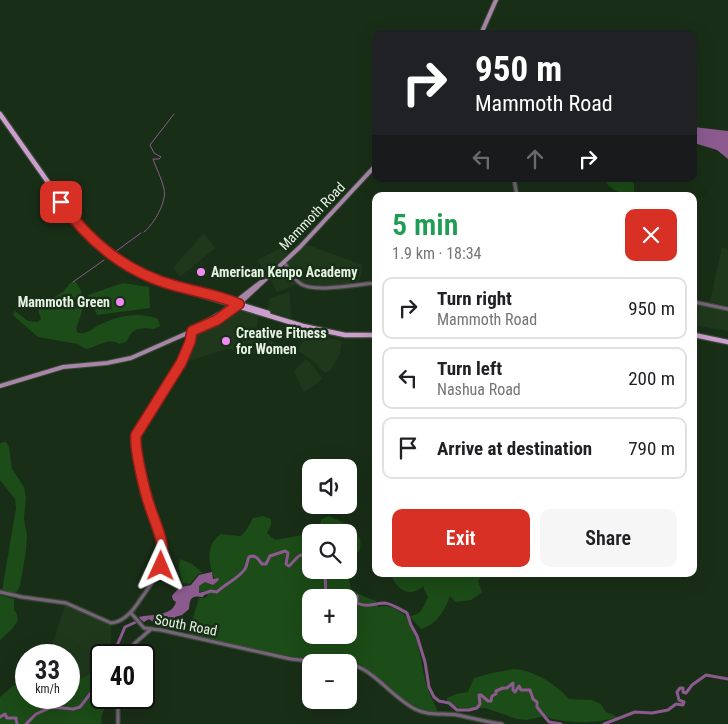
<!DOCTYPE html>
<html lang="en">
<head>
<meta charset="utf-8">
<style>
  :root { --surface:#fff; --page:#f6f6f6; --text:#202124; --muted:#757577; --line:#e0e0e0; --accent:#d93025 }
  body { margin:0; font-family:"Roboto Condensed",sans-serif; background:var(--page); color:var(--text); height:100vh; display:flex; flex-direction:column; font-size:19px; white-space:nowrap }
  * { box-sizing:border-box; margin:0 }
  p { font-size:16px; color:var(--muted) }
  .icon { flex:none; width:28px; height:28px; fill:none; stroke:currentColor; stroke-width:2; stroke-linecap:round; stroke-linejoin:round }
  .map { position:relative; flex:1; overflow:hidden }
  .side { position:absolute; left:372px; top:192px; width:325px; height:385px; display:flex; flex-direction:column; background:var(--surface); border-radius:10px; box-shadow:0 5px 20px #0002 }
  .side>* { flex:none }
  .banner { position:absolute; left:372px; top:30px; width:325px; height:152px; border-radius:10px; box-shadow:0 5px 20px #0002; background:#202124; color:#fff; overflow:hidden }
  .buttons { position:absolute; left:302px; top:459px; display:grid; gap:10px }
  .buttons a { display:grid; place-items:center; width:55px; height:55px; border-radius:10px; background:var(--surface); box-shadow:0 5px 20px #0002; font-size:25px }
  .speed { position:absolute; left:15px; top:644px; display:flex; gap:10px; font-size:25px; font-weight:700; text-align:center }
  .speed>* { display:grid; place-content:center; width:65px; height:65px; border-radius:50%; background:var(--surface); box-shadow:0 5px 20px #0002; line-height:1 }
  .speed small { font-size:12px; font-weight:400 }
  .speed .limit { border:2px solid #111; border-radius:8px; background:#fff; color:#111 }
  .pin { position:absolute; display:grid; place-items:center; width:42px; height:42px; color:#fff; margin:-21px; border-radius:10px; box-shadow:0 2px 8px #0006 }
  .me { position:absolute; width:55px; margin:-28px; rotate:1deg; stroke-linejoin:round; filter:drop-shadow(0 0 4px #0008) }
  .turn { display:flex; align-items:center; gap:18px; height:105px; padding:0 20px; font-size:22px }
  .turn .icon { width:65px; height:65px; stroke-width:2.5 }
  .turn b { display:block; font-size:35px; line-height:42px }
  .lanes { display:flex; align-items:center; height:48px; padding:0 20px; background:#0003; justify-content:center; gap:25px; direction:ltr }
  .lanes .off { opacity:.35 }
  .round { display:grid; place-items:center; flex:none; width:52px; height:52px; border-radius:10px; background:var(--page) }
  .summary { display:flex; align-items:center; justify-content:space-between; height:85px; padding:0 20px }
  h1 { font-size:30px; font-weight:600; line-height:38px; color:#1e9e55 }
  .cta { display:flex; gap:10px; margin-top:auto; padding:10px 20px }
  .cta a { flex:1; height:58px; border-radius:10px; background:var(--accent); color:#fff; font-size:20px; font-weight:600; line-height:58px; text-align:center }
  .cta a+a { background:var(--page); color:var(--text) }
  ul { padding:0; list-style:none }
  li { display:flex; align-items:center; gap:15px; height:62px; margin:0 10px 8px; padding:0 10px; border:2px solid var(--line); border-radius:10px }
  li div { flex:1 }
  li b { display:block; font-size:19px }
  li em { font-style:normal }
  .map>svg:first-child { display:block }
  .built { fill:#1f381c }
  .green { fill:#1c4c17; fill-rule:evenodd }
  .water { fill:#8c5a8f }
  .lines { fill:none; stroke-linecap:round; stroke-linejoin:round }
  .stream { stroke:#8c5a8f; stroke-width:1 }
  .river { stroke:#8c5a8f; stroke-width:3 }
  .tertiary-casing { stroke:#364a34; stroke-width:5.5 }
  .secondary-casing { stroke:#364a34; stroke-width:6 }
  .primary-casing { stroke:#364a34; stroke-width:7 }
  .tertiary { stroke:#79637a; stroke-width:3 }
  .secondary { stroke:#a884a9; stroke-width:4 }
  .primary { stroke:#cc9dce; stroke-width:4.5 }
  .route-casing { stroke:#8d1f18; stroke-width:12 }
  .route { stroke:#d93025; stroke-width:9 }
  .poi-dot { fill:#f08bf6; stroke:#192e17; stroke-width:2 }
  .labels { text-anchor:middle; dominant-baseline:central; stroke-width:5; stroke-linejoin:round; paint-order:stroke }
  .street-label { font-size:14px; fill:#e6f3e4; stroke:#192e17 }
  .poi-label { font-size:14px; font-weight:bold; fill:#e6f3e4; stroke:#192e17; text-anchor:start }
</style>
</head>
<body>
<div class="map">
<svg width="728" height="724" viewBox="0 0 728 724">
  <rect width="100%" height="100%" fill="#192e17"/>
  <g class="built">
    <polygon points="204,233 215,248 180,277 173,268"/>
    <polygon points="305,244 363,265 359,283 332,286 308,284 300,281 286,263"/>
    <polygon points="283,247 289,255 267,273 257,260"/>
    <polygon points="722,247 728,249 728,306 710,302"/>
    <polygon points="283,264 298,284 277,292 269,276"/>
    <polygon points="290,292 291,318 267,311 270,298"/>
    <polygon points="694,304 728,312 728,331 694,325"/>
    <polygon points="236,309 259,315 255,337 274,342 277,347 274,356 227,349 183,363 192,345 195,333 215,323"/>
    <polygon points="306,334 342,341 340,354 330,371 325,373 311,359 298,351"/>
    <polygon points="306,359 313,366 322,379 304,393 294,371"/>
    <polygon points="65,605 111,625 111,655 101,655 101,669 85,677 69,678 69,655 49,655"/>
  </g>
  <g class="green">
    <path d="M605,179H629L634,184V196C624,196 607,189 605,179Z"/>
    <path d="M75,281C89,300 83,309 76,329L78,333C89,334 91,329 99,325C117,316 139,311 158,319L160,326L154,329C146,328 136,327 130,335C128,337 128,340 126,342L119,344C109,337 97,347 86,349L78,344L38,337L15,317L13,314L15,311L28,321L38,322L41,319L37,307L44,296L51,299L64,291L70,283Z"/>
    <polygon points="123,283 149,287 150,308 97,315 88,295"/>
    <polygon points="3,442 6,442 9,447 12,469 24,487 26,498 24,518 27,536 26,551 20,586 15,595 2,591 16,508 15,499 0,480 0,444"/>
    <path d="M264,516L271,519V525L267,533L275,540L303,535L311,537V570H347L351,589L363,596L376,601L378,607C389,604 397,609 406,616C409,625 414,632 417,641C421,655 422,669 426,683C429,693 434,703 438,712L428,711L410,704L383,683L375,675L358,663L290,656L188,634L199,598H205L208,595L203,591L199,593V586L205,582L213,585L219,580L218,578H214C208,562 206,544 221,534L241,536L247,529L253,518ZM311,598H349V635H311Z"/>
    <path d="M329,516C343,522 367,532 359,552L354,553L349,550V532H321L319,526L322,519Z"/>
    <polygon points="180,559 192,564 203,573 198,574 190,584 182,583 179,567"/>
    <path d="M391,574H497L491,577H481L478,581L482,592L471,600L455,602L450,596C445,611 436,625 421,629L409,616C421,615 423,608 428,597L424,590V586C420,588 416,592 412,592C403,594 393,582 391,574Z"/>
    <polygon points="0,595 14,599 14,610 17,614 18,620 12,629 0,640"/>
    <path d="M514,669C531,670 547,679 561,691C564,693 565,696 569,699L592,700L601,704L606,712L618,717C597,724 564,724 544,716L527,720L517,719L485,708H459L447,702V698L456,694L468,692L474,678L492,673Z"/>
    <polygon points="97,670 101,670 101,698 104,709 101,718 102,724 0,724 0,697 14,685 26,682 26,698 69,698 69,679 85,677"/>
  </g>
  <g class="water">
    <polygon points="694,127 728,131 728,159 717,150 694,143"/>
    <path d="M212,572L213,579L218,578L219,580L213,585L205,582L199,586V593L203,592L205,594L203,597C191,595 190,598 189,609L182,615L175,617L174,621H166L163,619L159,622H153L149,619L144,622L140,619L139,617C151,614 172,617 176,602L173,600L172,596C179,587 181,587 191,585L199,575Z"/>
  </g>
  <g class="lines">
    <g class="stream">
      <path d="M144,232C154,224 167,202 164,189C162,179 156,168 153,159H159L161,157L154,153L150,145L174,114"/>
      <polyline points="115,252 141,233"/>
      <polyline points="73,282 104,260"/>
    </g>
    <g class="river">
      <path d="M316,570C334,582 319,585 330,598"/>
      <path d="M202,594L211,591L217,592C225,584 238,579 245,569C247,566 247,561 249,557C255,554 258,559 262,564H266L270,556L285,551L288,553L286,564L289,566C298,558 298,551 311,557"/>
      <path d="M349,600L357,596V603C367,608 375,603 385,603C392,604 400,609 407,613L411,625L417,636L425,662L429,687L434,697L439,701L449,703L457,710H469L477,708L480,704L479,695H481L488,701H491L492,696L496,694V691L503,688H507L513,683V690L515,692L519,686L521,690H530L533,699L537,702V707L549,722L561,724"/>
      <polyline points="113,655 125,627 136,622"/>
      <polyline points="0,717 5,714 7,718 16,718 17,724"/>
      <polyline points="26,724 36,714 52,707 73,709 80,707 101,680"/>
      <polyline points="604,724 635,712 652,713 668,710 676,704 683,705 684,702 679,700 677,692 680,688 683,688 683,692 686,693 692,685 706,675 728,679"/>
    </g>
    <g class="tertiary-casing">
      <g id="tertiary">
        <polyline points="514,179 517,196"/>
        <path d="M284,262C289,269 294,280 301,284C315,293 359,284 376,283"/>
        <polyline points="694,302 728,309"/>
        <path d="M0,592L22,597L66,603L111,623C124,622 133,611 140,600C148,588 160,574 162,559C166,542 155,523 150,507C145,493 134,449 136,435L181,363L191,342L192,331"/>
        <polyline points="131,613 144,628 161,630 291,659 321,662"/>
        <polyline points="129,655 134,644 150,630"/>
        <path d="M349,664C371,667 393,698 415,709C428,716 443,713 457,715C472,718 487,722 502,724"/>
        <polyline points="118,724 118,698"/>
      </g>
    </g>
    <g class="secondary-casing">
      <g id="secondary">
        <polyline points="481,34 496,0"/>
        <polyline points="200,325 221,313 261,282"/>
        <polyline points="0,386 63,367 107,363 131,358 217,320 239,304 300,247 376,165"/>
      </g>
    </g>
    <g class="primary-casing">
      <g id="primary">
        <polyline points="0,114 79,226 101,248 129,267 181,289 303,326 345,335 376,335"/>
        <polyline points="201,292 268,313"/>
        <polyline points="694,335 728,342"/>
      </g>
    </g>
    <use href="#tertiary" class="tertiary"/>
    <use href="#secondary" class="secondary"/>
    <use href="#primary" class="primary"/>
  </g>
  <g class="lines">
    <g class="route-casing">
      <path id="route" d="M61,202C90,243 127,273 176,286C197,292 219,295 239,304L217,320L192,331L190,342L181,363L136,435C134,448 145,493 150,507C156,526 167,545 161,566"/>
    </g>
    <use href="#route" class="route"/>
  </g>
  <g class="poi-dot">
    <circle cx="201" cy="272" r="5"/>
    <circle cx="120" cy="302" r="5"/>
    <circle cx="226" cy="341" r="5"/>
  </g>
  <g class="labels">
    <g class="street-label">
      <text transform="translate(312 216) rotate(-46)">Mammoth Road</text>
      <text transform="translate(186 625) rotate(11)">South Road</text>
    </g>
    <g class="poi-label">
      <text x="211" y="272">American Kenpo Academy</text>
      <text x="110" y="302" text-anchor="end">Mammoth Green</text>
      <text x="236" y="333">Creative Fitness<tspan x="236" dy="16">for Women</tspan></text>
    </g>
  </g>
</svg>
<div class="buttons">
<a><svg class="icon" aria-label="sound" viewBox="0 0 24 24"><path d="M4 9h4l5-4v14l-5-4H4zM17 9q2 3 0 6"/></svg></a>
<a><svg class="icon" aria-label="search" viewBox="0 0 24 24"><circle cx="10" cy="10" r="6"/><path d="M15 15l6 6"/></svg></a>
<a>+</a>
<a>−</a>
</div>
<div class="speed"><div>33<small>km/h</small></div><div class="limit">40</div></div>
<div class="pin" style="left:61px;top:202px;background:#d93025"><svg class="icon" aria-label="arrive" viewBox="0 0 24 24"><path d="M6 21V4h12l-3 4 3 4H6"/></svg></div>
<svg class="me" style="left:161px;top:566px" viewBox="-20 -20 40 40"><path d="M0-17L14 15 0 8-14 15z" fill="#d93025" stroke="#fff" stroke-width="4"/></svg>
<div class="banner">
<div class="turn"><svg class="icon" aria-label="right" viewBox="0 0 24 24"><path d="M7 20v-9h11M14 6l5 5-5 5"/></svg><div><b>950 m</b>Mammoth Road</div></div>
<div class="lanes"><svg class="icon off" aria-label="left" viewBox="0 0 24 24"><path d="M17 20v-9H6M10 6l-5 5 5 5"/></svg><svg class="icon off" aria-label="ahead" viewBox="0 0 24 24"><path d="M12 20V5M6 11l6-6 6 6"/></svg><svg class="icon" aria-label="right" viewBox="0 0 24 24"><path d="M7 20v-9h11M14 6l5 5-5 5"/></svg></div>
</div>
<section class="side">
<div class="summary"><div><h1>5 min</h1><p>1.9 km · 18:34</p></div><a class="round" style="background:#d93025;color:#fff"><svg class="icon" aria-label="close" viewBox="0 0 24 24"><path d="M6 6l12 12M18 6L6 18"/></svg></a></div>
<ul>
<li><svg class="icon" aria-label="right" viewBox="0 0 24 24"><path d="M7 20v-9h11M14 6l5 5-5 5"/></svg><div><b>Turn right</b><p>Mammoth Road</p></div><em>950 m</em></li>
<li><svg class="icon" aria-label="left" viewBox="0 0 24 24"><path d="M17 20v-9H6M10 6l-5 5 5 5"/></svg><div><b>Turn left</b><p>Nashua Road</p></div><em>200 m</em></li>
<li><svg class="icon" aria-label="arrive" viewBox="0 0 24 24"><path d="M6 21V4h12l-3 4 3 4H6"/></svg><div><b>Arrive at destination</b></div><em>790 m</em></li>
</ul>
<div class="cta"><a>Exit</a><a>Share</a></div>
</section>
</div>
</body>
</html>
